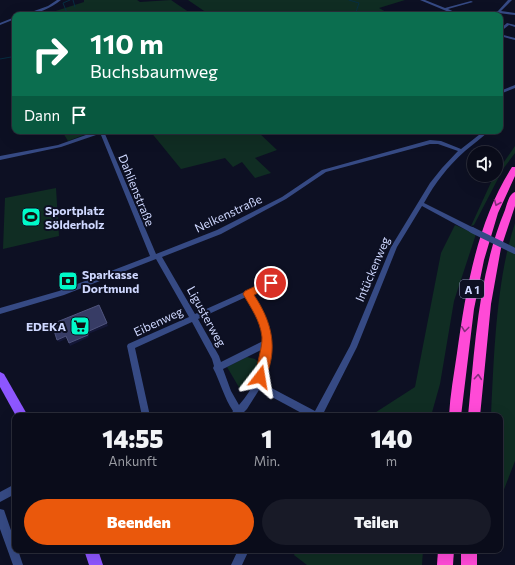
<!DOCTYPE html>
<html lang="de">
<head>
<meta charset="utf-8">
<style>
  :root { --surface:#0a0c1a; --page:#181a27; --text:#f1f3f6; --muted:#999ba2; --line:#2a2c39; --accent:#ea580c }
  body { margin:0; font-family:Commissioner,sans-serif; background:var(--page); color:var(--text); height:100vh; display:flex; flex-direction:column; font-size:15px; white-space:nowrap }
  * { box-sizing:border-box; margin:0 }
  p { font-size:13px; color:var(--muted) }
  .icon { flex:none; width:22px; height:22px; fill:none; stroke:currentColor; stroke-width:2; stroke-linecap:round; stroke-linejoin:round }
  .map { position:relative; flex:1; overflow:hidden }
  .sheet { position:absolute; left:12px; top:413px; width:491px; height:140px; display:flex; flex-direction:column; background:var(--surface); border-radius:8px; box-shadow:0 4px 16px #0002,0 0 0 1px var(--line) }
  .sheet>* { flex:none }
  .guide { position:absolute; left:12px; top:12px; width:491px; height:122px; border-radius:8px; box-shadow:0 4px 16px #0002,0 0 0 1px var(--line); background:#0b6e4f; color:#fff; overflow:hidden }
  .tools { position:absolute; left:467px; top:146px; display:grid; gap:8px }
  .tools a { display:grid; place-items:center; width:36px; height:36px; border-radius:50%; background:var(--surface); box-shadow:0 4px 16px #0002,0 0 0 1px var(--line); font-size:20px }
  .pin { position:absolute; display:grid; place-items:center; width:34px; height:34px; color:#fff; margin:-17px; border:2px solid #fff; border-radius:50%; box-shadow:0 1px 4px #0007 }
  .me { position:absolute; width:44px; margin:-22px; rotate:14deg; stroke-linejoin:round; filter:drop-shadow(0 0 3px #0008) }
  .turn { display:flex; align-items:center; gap:14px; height:84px; padding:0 12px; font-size:18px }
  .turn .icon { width:52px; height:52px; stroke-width:2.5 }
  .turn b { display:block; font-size:28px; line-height:34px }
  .then { display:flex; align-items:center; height:38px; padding:0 12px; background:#0003; gap:8px; font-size:15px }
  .eta { display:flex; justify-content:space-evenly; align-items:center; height:68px; text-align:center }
  .eta b { font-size:24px; font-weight:800; line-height:28px }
  .primary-button { display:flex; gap:8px; margin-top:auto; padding:8px 12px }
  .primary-button a { flex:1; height:46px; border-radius:24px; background:var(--accent); color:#fff; font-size:16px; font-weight:800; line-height:46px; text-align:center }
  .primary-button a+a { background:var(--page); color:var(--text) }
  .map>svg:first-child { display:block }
  .green { fill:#102d23 }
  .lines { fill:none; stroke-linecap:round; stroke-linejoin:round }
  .stream { stroke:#072e42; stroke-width:1 }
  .minor { fill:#364a84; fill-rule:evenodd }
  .major { fill:#8d56ff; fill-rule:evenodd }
  .highway { fill:#ff4ad7; fill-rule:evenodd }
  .minor-bridge { stroke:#364a84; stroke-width:6 }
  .shaded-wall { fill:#141737 }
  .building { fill:#373c65; stroke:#4f547d }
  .oneway { stroke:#862d7d }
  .route { fill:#ea580c; stroke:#983908 }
  .labels { text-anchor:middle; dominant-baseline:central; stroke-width:4; stroke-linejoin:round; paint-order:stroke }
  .shield { fill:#0d1023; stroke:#959cbd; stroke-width:1 }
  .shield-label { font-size:11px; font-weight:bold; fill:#cfd8ff }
  .street-label { font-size:12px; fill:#cfd8ff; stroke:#0d1023 }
  .poi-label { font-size:12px; font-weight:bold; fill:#cfd8ff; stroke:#0d1023; text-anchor:start }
</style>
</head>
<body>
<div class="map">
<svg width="515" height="565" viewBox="0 0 515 565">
  <rect width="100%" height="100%" fill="#0d1023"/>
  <g class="green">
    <polygon points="84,0 137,0 140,2 171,0 193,15 43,15 84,2"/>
    <polygon points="188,0 405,0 379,8 391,15 210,15"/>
    <polygon points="62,131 94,131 68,141"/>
    <polygon points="150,131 257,131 277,150 255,158 271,173 255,178 242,162 233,167 225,158 181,169"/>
    <polygon points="515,146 515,153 503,169 474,225 471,226 493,178"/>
    <polygon points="56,188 59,236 3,249 5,198"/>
    <path d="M515,223V461L503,492L500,490V416H491C494,356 496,280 515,223Z"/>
    <polygon points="455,225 476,234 454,301 440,384 431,416 370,416 415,387 441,253"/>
    <polygon points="247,357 255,359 261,365 251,388 240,389 227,367"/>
    <polygon points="297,550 423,550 422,565 307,565 294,555"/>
  </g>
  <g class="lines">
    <g class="stream">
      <polyline points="73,0 75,7"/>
      <polyline points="349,0 359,3 356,12 359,15"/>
      <polyline points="96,12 117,15"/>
      <polyline points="66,15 67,13 63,3 70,0"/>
      <polyline points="120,15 135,15"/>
      <polyline points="0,59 11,57 15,54"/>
    </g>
    <g class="minor">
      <path d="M57,0H61C51,8 36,15 23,15L48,6Z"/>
      <polygon points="420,0 425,0 445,8 471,1 473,2 448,9 461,15 456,15"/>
      <polygon points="508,0 512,0 501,11 515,13 515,15 499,13 493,15 488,15 498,11"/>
      <polygon points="15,17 15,19 0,25 0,23"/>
      <polygon points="507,23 515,25 515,27 509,25 500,32 500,29"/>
      <polygon points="500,34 515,38 515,40 500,36"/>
      <polygon points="515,85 515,88 500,94 500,91"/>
      <path d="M97,131H101L105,134L156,254L217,230L282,197L322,170L430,140L441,141L461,149L484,131H489C482,138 473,144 465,151C448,166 435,183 424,203L474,228L475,230L472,232H470L422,206L397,247L357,347L322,416H307L259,390L247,409L240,416H230L233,411C224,398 220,381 213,368L214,366L212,359L192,322L135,348L150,416H142L127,346L128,344L189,317L156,259L64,295L0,314V308L59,291L150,256L101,135L99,134L61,147L0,160V156L58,145ZM430,144H438L458,151L442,168L430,183L391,247L350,346L315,411L262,383C275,349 274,324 252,295L273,285L275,283L273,281H269L195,314L162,257L221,234L286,199L326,172ZM246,297C258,313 261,322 263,341L221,362L219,356L198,319ZM263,349C261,370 253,390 239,405L231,391L223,369Z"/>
      <polygon points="15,484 15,494 0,502 0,492"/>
      <polygon points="0,509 4,510 15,542 15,550 18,550 23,565 13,565 0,529"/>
      <polygon points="238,550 249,550 242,565 231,565"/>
    </g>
    <g class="major">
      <polygon points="0,372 4,374 28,416 16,416 0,387"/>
      <polygon points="84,550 98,550 103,565 89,565"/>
    </g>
    <g class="highway">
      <path d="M512,167H515V176L498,213L484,260L474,309L461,416H449C450,395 454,374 457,353C466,289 477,222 512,167Z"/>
      <path d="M515,192V206L501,248L491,304L480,416H468C475,347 478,275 505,210C507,204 509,194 515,192Z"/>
      <polygon points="438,550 454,550 453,565 437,565"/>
      <rect x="461" y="550" width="16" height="15"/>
    </g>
    <polyline class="minor-bridge" points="472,230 515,251"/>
  </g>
  <g class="shaded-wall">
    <polygon points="99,305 108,326 88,334 89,337 70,346 69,343"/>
    <polygon points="66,336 68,338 59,342 57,340"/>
  </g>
  <polygon class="building" points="99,305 107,323 87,332 88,335 69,343 66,336 57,340 52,324"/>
  <defs><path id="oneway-chevron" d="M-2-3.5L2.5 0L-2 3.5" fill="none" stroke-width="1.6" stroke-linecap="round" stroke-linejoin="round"/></defs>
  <g class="oneway">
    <use href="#oneway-chevron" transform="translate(497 203) rotate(113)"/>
    <use href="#oneway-chevron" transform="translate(465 329) rotate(97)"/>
    <use href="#oneway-chevron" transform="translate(478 377) rotate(-85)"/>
  </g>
  <path class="route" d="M271,279L276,283L274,285L254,295C272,322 279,349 264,381L260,382L257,381C253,372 263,349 262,337C260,320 251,308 243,294L245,291Z"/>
  <defs>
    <g id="stadium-square" transform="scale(1)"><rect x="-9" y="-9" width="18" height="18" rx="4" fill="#00fac8" stroke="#0d1023"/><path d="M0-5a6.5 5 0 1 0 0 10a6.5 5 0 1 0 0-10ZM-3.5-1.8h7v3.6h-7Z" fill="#111"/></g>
    <g id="bank-square" transform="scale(1)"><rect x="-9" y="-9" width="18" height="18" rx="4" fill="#00fac8" stroke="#0d1023"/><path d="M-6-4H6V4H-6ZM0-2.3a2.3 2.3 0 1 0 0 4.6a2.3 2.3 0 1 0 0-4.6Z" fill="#111"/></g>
    <g id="supermarket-square" transform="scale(1)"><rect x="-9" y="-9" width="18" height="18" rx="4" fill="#00fac8" stroke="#0d1023"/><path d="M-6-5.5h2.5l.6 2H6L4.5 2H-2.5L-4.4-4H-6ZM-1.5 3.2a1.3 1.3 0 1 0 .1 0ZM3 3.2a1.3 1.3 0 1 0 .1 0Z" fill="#111"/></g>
  </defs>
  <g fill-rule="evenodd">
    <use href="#stadium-square" x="31" y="217"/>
    <use href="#bank-square" x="68" y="281"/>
    <use href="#supermarket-square" x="80" y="326"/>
  </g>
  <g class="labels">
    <rect class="shield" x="460" y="280" width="24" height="18" rx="3"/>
    <g class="shield-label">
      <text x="472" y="289">A 1</text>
    </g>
    <g class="street-label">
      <text transform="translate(137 190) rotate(68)">Dahlienstraße</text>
      <text transform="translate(228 213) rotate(-25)">Nelkenstraße</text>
      <text transform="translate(372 269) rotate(-67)">Intückenweg</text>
      <text transform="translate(207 316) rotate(61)">Ligusterweg</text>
      <text transform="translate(158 321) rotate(-25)">Eibenweg</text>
    </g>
    <g class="poi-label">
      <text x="45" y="210">Sportplatz<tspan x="45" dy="14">Sölderholz</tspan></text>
      <text x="82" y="274">Sparkasse<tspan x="82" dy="14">Dortmund</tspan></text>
      <text x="66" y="326" text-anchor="end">EDEKA</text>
    </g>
  </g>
</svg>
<div class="tools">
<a><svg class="icon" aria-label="sound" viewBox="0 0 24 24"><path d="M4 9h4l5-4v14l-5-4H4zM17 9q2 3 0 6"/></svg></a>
</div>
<div class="pin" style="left:271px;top:283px;background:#d93025"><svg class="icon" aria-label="arrive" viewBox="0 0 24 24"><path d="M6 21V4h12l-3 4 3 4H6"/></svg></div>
<svg class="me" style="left:260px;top:377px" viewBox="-20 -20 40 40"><path d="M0-17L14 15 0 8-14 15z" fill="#ea580c" stroke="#fff" stroke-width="4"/></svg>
<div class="guide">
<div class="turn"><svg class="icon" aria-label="right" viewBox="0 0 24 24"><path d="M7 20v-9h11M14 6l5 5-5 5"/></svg><div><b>110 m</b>Buchsbaumweg</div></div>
<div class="then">Dann<svg class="icon" aria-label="arrive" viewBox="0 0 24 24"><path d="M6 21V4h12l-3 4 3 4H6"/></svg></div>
</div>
<section class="sheet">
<div class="eta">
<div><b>14:55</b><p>Ankunft</p></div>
<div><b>1</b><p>Min.</p></div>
<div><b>140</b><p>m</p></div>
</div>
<div class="primary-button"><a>Beenden</a><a>Teilen</a></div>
</section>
</div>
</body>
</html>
